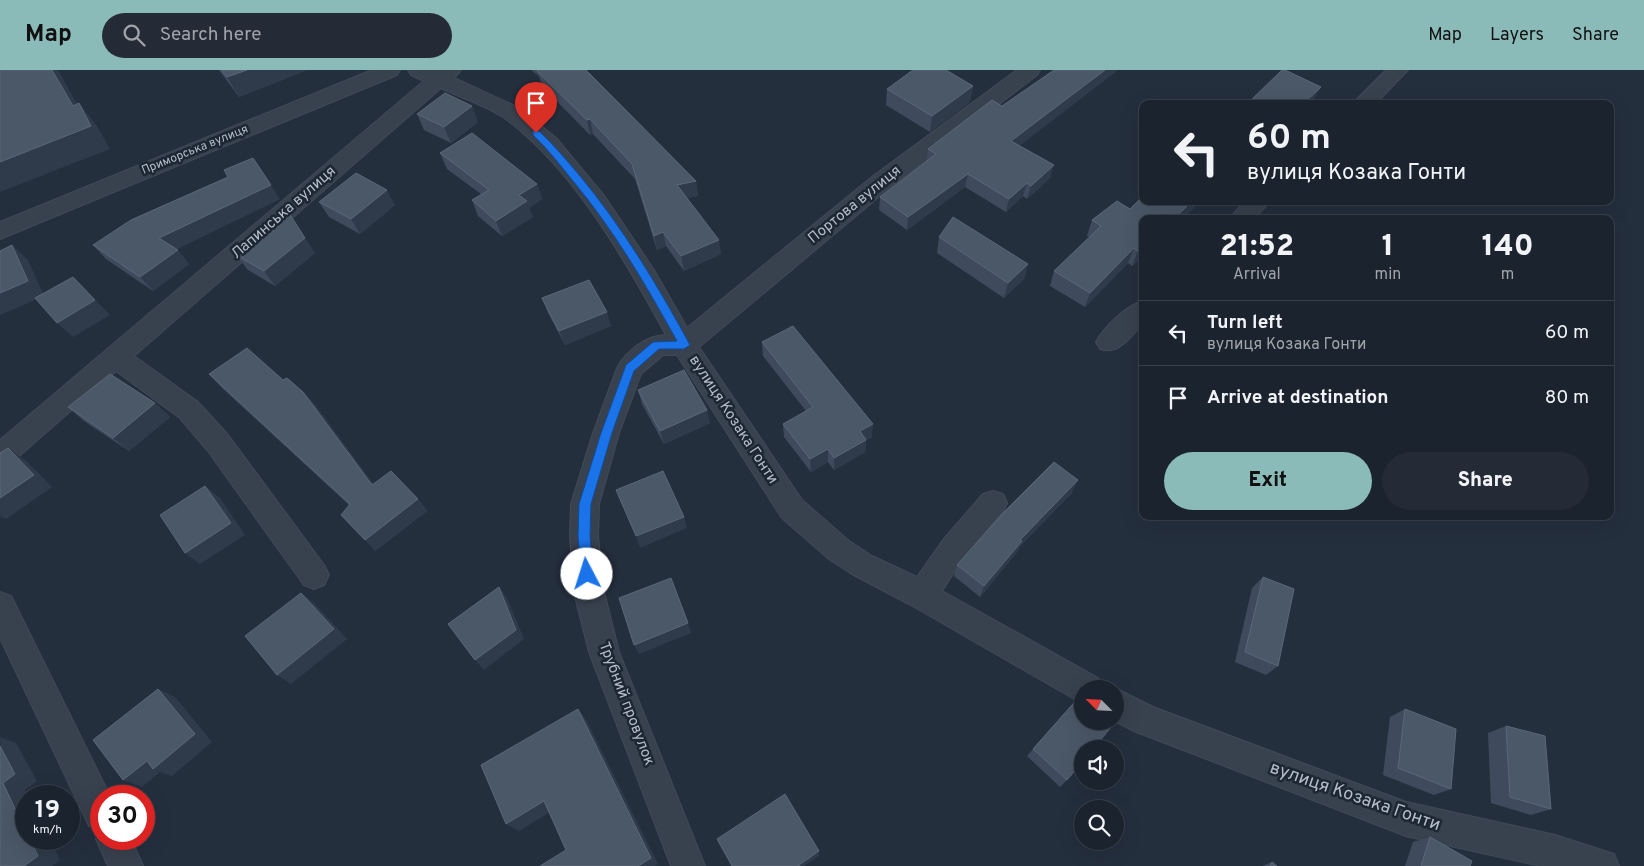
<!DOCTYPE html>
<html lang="en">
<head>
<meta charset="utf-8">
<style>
  :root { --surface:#1b232e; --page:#242b36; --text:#f1f3f6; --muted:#a0a4aa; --line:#39404a; --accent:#8bbbb9 }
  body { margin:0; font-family:Overpass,sans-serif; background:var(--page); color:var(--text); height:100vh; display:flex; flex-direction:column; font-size:19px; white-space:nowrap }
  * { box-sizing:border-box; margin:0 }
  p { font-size:16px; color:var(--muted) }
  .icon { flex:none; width:28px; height:28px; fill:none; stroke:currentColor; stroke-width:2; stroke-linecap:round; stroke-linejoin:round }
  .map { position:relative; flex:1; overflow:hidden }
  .drawer { position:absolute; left:1139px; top:145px; width:475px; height:305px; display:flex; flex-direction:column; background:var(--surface); border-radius:10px; box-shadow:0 5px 20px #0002,0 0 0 1px var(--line) }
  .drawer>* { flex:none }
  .banner { position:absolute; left:1139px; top:30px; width:475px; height:105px; border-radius:10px; box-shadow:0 5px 20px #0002,0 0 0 1px var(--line); background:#1b232e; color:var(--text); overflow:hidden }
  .needle { width:32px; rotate:294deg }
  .buttons { position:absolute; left:1074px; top:610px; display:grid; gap:10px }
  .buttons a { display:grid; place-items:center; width:50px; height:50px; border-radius:50%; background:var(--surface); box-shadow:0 5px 20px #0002,0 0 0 1px var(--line); font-size:25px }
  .speed { position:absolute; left:15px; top:715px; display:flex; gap:10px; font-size:25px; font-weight:700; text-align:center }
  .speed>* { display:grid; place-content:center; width:65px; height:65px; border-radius:50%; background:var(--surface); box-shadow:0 5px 20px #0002,0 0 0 1px var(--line); line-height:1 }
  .speed small { font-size:12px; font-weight:400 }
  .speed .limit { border:8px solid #d22; background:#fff; color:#111 }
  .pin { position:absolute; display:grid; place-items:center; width:42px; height:42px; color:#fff; margin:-51px -21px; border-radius:50% 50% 50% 0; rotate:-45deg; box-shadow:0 0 5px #0007 }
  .pin .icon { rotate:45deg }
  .me { position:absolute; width:55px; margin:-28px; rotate:355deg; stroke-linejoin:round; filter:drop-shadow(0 0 4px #0008) }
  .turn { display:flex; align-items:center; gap:18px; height:105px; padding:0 25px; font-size:22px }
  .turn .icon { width:65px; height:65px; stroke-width:2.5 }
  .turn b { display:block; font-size:35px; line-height:42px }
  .eta { display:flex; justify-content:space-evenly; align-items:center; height:85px; text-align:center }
  .eta b { font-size:30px; font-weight:800; line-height:35px }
  .cta { display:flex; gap:10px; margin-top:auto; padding:10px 25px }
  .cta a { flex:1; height:58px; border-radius:30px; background:var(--accent); color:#111; font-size:20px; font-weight:800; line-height:58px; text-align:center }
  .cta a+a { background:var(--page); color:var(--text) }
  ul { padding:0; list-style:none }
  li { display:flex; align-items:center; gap:15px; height:65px; padding:0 25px; border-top:1px solid var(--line) }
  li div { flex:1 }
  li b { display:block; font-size:19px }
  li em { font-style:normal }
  header { display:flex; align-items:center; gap:30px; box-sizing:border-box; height:70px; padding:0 25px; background:var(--accent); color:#111 }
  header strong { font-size:24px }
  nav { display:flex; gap:28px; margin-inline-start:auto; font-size:18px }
  .search { width:350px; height:45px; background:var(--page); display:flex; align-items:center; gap:12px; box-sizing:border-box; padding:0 18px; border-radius:28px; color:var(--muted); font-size:19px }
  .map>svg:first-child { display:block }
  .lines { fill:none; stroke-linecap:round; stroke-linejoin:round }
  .minor-casing { stroke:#414a57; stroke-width:2 }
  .minor { fill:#38414e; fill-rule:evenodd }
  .wall { fill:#3f4b5c }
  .shaded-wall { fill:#2f3b4b }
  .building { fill:#4b5868; stroke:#5c6777 }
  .route { fill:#1a73e8; stroke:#114b97 }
  .labels { text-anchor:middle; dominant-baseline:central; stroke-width:5; stroke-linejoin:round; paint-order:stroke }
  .far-street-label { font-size:12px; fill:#b4bcc9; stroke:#1d2633 }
  .street-label { font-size:15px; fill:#b4bcc9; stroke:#1d2633 }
  .near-street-label { font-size:18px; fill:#b4bcc9; stroke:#1d2633 }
</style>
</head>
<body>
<header>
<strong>Map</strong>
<div class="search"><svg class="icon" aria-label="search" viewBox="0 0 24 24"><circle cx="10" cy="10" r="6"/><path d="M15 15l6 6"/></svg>Search here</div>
<nav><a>Map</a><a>Layers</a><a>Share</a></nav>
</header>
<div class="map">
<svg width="1644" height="796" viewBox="0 0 1644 796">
  <rect width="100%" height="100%" fill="#242f3e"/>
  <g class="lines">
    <g class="minor-casing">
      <g id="minor">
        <polygon points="372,0 400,0 397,5 0,169 0,152"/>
        <path d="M408,0H461L454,8L519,38L556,68L605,127L654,200L687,258L872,107L1017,0H1040L1037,5L888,119L699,277L802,430L849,471L872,486L917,507L943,470L983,424L993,421L1003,424L1007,433L1003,442L963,488L942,521L1098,608L1103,619H1082V633L1076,630L911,535L852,504L829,489L782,448L677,285H663L641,304L619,363L599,434L598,466L604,522L619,582L705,796H671L589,582L574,522L570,466L571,434L593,363L617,298C626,281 647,265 666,265C626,191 574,100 506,49C488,36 461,28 441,18L134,286L198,332L228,365L324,495L329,505L324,515L314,519L304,515L208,381L180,348L116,301L10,394L0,398V370L424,11L411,5Z"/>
        <polygon points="1386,0 1408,0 1375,34 1352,34"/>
        <polygon points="1245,131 1270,131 1254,149 1229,149"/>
        <path d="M1142,231V255C1130,267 1119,285 1100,279L1096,272C1104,257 1126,236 1142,231Z"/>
        <polygon points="0,522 11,526 110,726 101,726 101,769 131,769 143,796 108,796 96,769 100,760 89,756 0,568"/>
        <polygon points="1115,618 1153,637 1406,732 1555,765 1614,784 1619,796 1541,796 1406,766 1134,661 1115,651"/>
      </g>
    </g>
    <use href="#minor" class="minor"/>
  </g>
  <g class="wall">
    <polygon points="219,0 307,0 239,27"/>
    <polygon points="531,0 586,0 696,111 698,126 687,128 721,184 684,201 666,176 657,180 635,109 593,64 590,65 542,16 539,6"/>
    <polygon points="973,16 970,32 930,62 886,35 887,19"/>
    <polygon points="1002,36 1019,76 1050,108 1027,129 1023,126 1006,142 965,117 907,160 879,140 880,127 926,92 928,79"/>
    <polygon points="417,44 478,52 451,73 424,60"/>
    <polygon points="440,83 537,114 542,129 529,138 533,147 502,166 478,146 472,130 481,124 447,99"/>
    <polygon points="280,129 176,179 189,194 153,221 106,189 93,175"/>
    <polygon points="319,132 395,135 360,164 329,147"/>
    <polygon points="1142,149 1142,187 1132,196 1128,193 1085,237 1050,216 1054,201 1090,167 1087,166 1092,150"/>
    <polygon points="939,167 1028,194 1024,209 1004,228 937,183"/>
    <polygon points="315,183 275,216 248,200 236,185"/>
    <polygon points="542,228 611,256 565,275 548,243"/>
    <polygon points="762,272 872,367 866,370 865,382 834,400 828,392 811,402 784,367 783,354 806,341 763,286"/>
    <polygon points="209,304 303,322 315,335 373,414 418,429 427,441 375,481 349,435 222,318"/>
    <polygon points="638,320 710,353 664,374 642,334"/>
    <polygon points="155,333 170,347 129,381 84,351 68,337"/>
    <polygon points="1072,423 1020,476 1017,482 980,527 954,506 957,495"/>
    <polygon points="1263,507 1278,596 1266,605 1235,592 1252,518"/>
    <polygon points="1405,639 1451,719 1434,725 1383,705 1390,647"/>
    <polygon points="1506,656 1551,739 1531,745 1491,733 1488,663"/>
    <polygon points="1033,679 1067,710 1060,717 1027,686"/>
    <polygon points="1430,767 1470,796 1405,796 1413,772"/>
    <polygon points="1272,792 1277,796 1261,796 1262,796"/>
  </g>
  <g class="shaded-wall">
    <polygon points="52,0 58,0 90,57 79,33 97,56 110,79 0,122 0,92 73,36"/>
    <polygon points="247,0 307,0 239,27 227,7"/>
    <polygon points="1105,0 1118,0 1008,85 1011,71"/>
    <polygon points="973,16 970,32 930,62 932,46"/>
    <polygon points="1321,17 1311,34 1303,34"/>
    <polygon points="472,36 478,52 451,73 444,57"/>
    <polygon points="590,49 593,64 590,65 587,50"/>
    <polygon points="253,88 280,129 171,182 159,168"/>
    <polygon points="1054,95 1050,108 1027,129 1031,116"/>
    <polygon points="968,104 965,117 907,160 908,147"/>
    <polygon points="696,111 698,126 680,130 677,115"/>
    <polygon points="1027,113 1023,126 1006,142 1009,129"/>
    <polygon points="537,114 542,129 529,138 533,147 502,166 496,151 519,125"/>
    <polygon points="387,120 395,135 360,164 351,149"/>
    <polygon points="1192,131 1201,131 1183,149 1174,149"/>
    <polygon points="289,143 315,183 275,216 264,201"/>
    <polygon points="663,162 666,176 657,180 654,166"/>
    <polygon points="719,170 721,184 684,201 681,186"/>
    <polygon points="12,175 28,190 44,226 0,245 0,223"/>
    <polygon points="1142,177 1142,187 1132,196 1138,181"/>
    <polygon points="1134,178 1128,193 1085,237 1090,223"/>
    <polygon points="178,180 189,194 153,221 140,207"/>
    <polygon points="1028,194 1024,209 1004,228 1008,213"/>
    <polygon points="73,207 110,245 73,267 57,253"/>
    <polygon points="607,242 611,256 565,275 559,261"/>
    <polygon points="303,322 315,335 383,427 372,415"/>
    <polygon points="155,333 170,347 129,381 113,368"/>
    <polygon points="707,340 710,353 664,374 660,361"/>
    <polygon points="873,354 872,367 866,370 865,382 834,400 834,388 860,361"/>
    <polygon points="8,378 26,391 52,417 6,449 0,446 0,428"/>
    <polygon points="828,379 828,392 811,402 810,389"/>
    <polygon points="1078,410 1072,423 1020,476 1017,482 980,527 984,516 1020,470"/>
    <polygon points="205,416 220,428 245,465 200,494 185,483"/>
    <polygon points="418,429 427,441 375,481 365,470"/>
    <polygon points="684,447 687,458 640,478 636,466"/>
    <polygon points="499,517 507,528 524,569 484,600 475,590"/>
    <polygon points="301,523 314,533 347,569 291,614 277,605"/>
    <polygon points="688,553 691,563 639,584 634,575"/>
    <polygon points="158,619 175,627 212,672 172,706 160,702 142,717 123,710"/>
    <polygon points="578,639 587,651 658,794 655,796 638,796"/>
    <polygon points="0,667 16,673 37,711 25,720 28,726 26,726 26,762 3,713"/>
    <polygon points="544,731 555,739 519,761 506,754"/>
    <polygon points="30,769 50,769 60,790 52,796 24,796"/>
    <polygon points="819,781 819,786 804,796 799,796 799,795"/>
  </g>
  <g class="building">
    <polygon points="0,0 52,0 73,36 79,33 91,56 0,92"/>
    <polygon points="221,0 247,0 227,7"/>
    <polygon points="539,0 586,0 696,111 677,115 719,170 681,186 663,162 654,166 632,94 590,49 587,50 537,1"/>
    <polygon points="913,0 946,0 973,16 932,46 887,19"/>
    <polygon points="1054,0 1105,0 1011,71 1054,95 1031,116 1027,113 1009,129 968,104 908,147 880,127 936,84 928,79 992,30 1002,36"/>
    <polygon points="1282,0 1285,0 1321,17 1303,34 1247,34"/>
    <polygon points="445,23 472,36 444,57 417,44"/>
    <polygon points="472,63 537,114 519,125 527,131 496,151 472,130 489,120 440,83"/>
    <polygon points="253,88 271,115 159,168 178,180 140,207 93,175 131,150 228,107 224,100"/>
    <polygon points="356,103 387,120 351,149 319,132"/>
    <polygon points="1142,127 1142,131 1192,131 1174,149 1142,149 1142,177 1138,181 1134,178 1090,223 1054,201 1101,156 1092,150 1117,131 1130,139"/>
    <polygon points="289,143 305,168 264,201 236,185"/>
    <polygon points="953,147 1028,194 1008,213 939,167"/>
    <polygon points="12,175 28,211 0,223 0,181"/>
    <polygon points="73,207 95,230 57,253 35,228"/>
    <polygon points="589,210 607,242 559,261 542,228"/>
    <polygon points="793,256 873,354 860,361 866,370 834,388 828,379 810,389 783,354 813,337 762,272"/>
    <polygon points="247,278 283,310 287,308 303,322 372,415 391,401 418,429 365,470 341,445 350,434 209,304"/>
    <polygon points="684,300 707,340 660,361 638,320"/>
    <polygon points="110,304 155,333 113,368 68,337"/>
    <polygon points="8,378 34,405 0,428 0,383"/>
    <polygon points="1054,392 1078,410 1020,470 1022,471 984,516 957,495 1001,445"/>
    <polygon points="663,401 684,447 636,466 616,420"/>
    <polygon points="205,416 231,453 185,483 160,445"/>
    <polygon points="1263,507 1294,519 1278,596 1245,582"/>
    <polygon points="671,508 688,553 634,575 619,528"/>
    <polygon points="499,517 516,560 475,590 448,554"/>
    <polygon points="301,523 334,559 277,605 245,566"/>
    <polygon points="158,619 195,664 153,699 147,691 123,710 93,670"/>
    <polygon points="1079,627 1082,630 1082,651 1107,651 1112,656 1093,679 1082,679 1082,692 1067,710 1033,679"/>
    <polygon points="578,639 651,788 638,796 540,796 566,780 544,731 506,754 481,695"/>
    <polygon points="1405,639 1456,659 1451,719 1398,698"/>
    <polygon points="1506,656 1545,666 1551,739 1510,727"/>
    <polygon points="0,676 15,704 3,713 26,762 26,769 30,769 38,786 24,796 0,796"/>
    <polygon points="785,724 819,781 799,795 799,796 732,796 717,769"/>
    <polygon points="1430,767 1472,791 1470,796 1421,796"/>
    <polygon points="1272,792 1277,796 1270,796"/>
  </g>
  <path class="route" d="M533,61H539C554,75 567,91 580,106C623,158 658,216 690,275L684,279H659L634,301L612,363L591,434L590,466L593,504L587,509L581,504L578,466L579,434L601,363L626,295L653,272L677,271C646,215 614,160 573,111C560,95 548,79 533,65Z"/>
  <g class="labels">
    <g class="far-street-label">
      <text transform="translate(195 80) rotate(-22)">Приморська вулиця</text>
    </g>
    <g class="street-label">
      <text transform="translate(855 135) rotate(-39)">Портова вулиця</text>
      <text transform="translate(284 143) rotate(-41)">Лапинська вулиця</text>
      <text transform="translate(733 350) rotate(57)">вулиця Козака Гонти</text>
      <text transform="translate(626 634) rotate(69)">Трубний провулок</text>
    </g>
    <g class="near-street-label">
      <text transform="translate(1355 727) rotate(19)">вулиця Козака Гонти</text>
    </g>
  </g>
</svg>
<div class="buttons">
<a><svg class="needle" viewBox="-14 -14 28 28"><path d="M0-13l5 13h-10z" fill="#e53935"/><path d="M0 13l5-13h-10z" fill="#a0a4aa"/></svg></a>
<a><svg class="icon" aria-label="sound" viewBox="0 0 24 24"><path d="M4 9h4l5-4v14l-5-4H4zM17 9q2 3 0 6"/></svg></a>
<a><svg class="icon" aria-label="search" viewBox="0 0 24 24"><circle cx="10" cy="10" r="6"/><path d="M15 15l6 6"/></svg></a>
</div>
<div class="speed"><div>19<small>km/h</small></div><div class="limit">30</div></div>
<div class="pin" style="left:536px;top:63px;background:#d93025"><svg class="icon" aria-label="arrive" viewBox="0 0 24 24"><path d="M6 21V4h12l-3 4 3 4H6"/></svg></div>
<svg class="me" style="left:587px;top:504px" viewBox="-20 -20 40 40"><circle r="19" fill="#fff"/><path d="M0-13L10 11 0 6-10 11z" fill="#1a73e8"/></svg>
<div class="banner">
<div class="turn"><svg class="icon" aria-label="left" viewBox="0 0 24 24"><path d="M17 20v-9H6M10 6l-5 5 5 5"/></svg><div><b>60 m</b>вулиця Козака Гонти</div></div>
</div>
<section class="drawer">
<div class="eta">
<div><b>21:52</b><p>Arrival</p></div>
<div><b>1</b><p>min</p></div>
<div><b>140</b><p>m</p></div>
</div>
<ul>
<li><svg class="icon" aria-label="left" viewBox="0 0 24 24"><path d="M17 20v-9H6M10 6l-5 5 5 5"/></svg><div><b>Turn left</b><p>вулиця Козака Гонти</p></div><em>60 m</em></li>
<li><svg class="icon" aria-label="arrive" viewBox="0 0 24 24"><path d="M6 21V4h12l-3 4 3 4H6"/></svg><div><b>Arrive at destination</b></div><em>80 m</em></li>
</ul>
<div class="cta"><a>Exit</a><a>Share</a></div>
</section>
</div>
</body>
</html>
